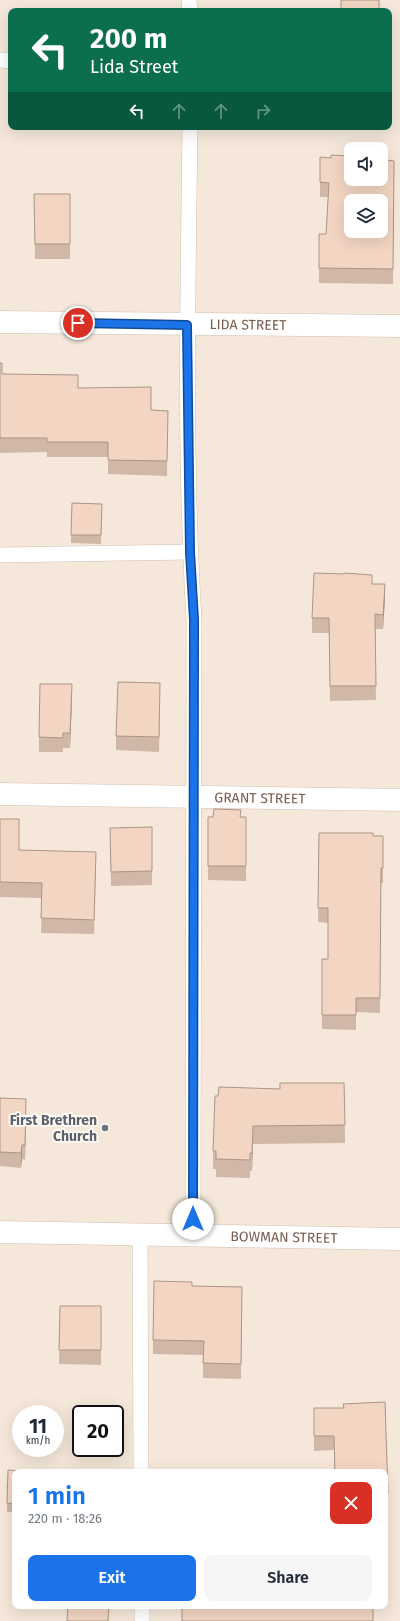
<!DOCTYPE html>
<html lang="en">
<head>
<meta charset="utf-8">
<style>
  :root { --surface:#fff; --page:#f6f6f7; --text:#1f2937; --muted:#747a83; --accent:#1a73e8 }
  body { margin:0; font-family:"Fira Sans",sans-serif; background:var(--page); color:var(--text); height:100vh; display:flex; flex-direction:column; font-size:15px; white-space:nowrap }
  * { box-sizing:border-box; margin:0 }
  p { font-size:13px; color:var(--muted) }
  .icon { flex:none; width:22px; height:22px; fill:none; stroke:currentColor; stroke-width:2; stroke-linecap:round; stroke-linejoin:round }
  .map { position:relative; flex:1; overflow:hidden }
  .details { position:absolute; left:12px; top:1469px; width:376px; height:140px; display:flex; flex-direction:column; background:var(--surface); border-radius:8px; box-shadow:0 4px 16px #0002 }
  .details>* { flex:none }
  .guide { position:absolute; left:8px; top:8px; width:384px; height:122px; border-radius:8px; box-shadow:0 4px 16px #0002; background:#0b6e4f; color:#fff; overflow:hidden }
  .controls { position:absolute; left:344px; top:142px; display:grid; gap:8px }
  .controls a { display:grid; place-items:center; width:44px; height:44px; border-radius:8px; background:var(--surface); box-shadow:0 4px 16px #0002; font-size:20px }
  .speed { position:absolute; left:12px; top:1405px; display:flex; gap:8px; font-size:20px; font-weight:700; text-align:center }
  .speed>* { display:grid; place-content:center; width:52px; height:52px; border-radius:50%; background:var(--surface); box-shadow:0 4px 16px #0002; line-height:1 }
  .speed small { font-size:10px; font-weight:400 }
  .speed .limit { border:2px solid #111; border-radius:6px; background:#fff; color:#111 }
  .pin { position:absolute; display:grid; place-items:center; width:34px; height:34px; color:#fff; margin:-17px; border:2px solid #fff; border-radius:50%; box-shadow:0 1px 4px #0007 }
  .me { position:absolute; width:44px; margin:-22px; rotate:0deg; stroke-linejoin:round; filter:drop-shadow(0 0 3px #0008) }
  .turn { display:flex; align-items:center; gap:14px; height:84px; padding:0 16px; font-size:18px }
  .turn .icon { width:52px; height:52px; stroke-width:2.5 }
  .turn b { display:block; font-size:28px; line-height:34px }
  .lanes { display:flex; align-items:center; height:38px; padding:0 16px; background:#0003; justify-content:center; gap:20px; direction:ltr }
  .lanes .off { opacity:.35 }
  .round { display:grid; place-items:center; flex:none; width:42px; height:42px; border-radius:8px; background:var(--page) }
  .headline { display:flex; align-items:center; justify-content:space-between; height:68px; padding:0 16px }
  h1 { font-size:24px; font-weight:600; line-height:30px; color:var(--accent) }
  .primary-button { display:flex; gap:8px; margin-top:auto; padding:8px 16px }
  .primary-button a { flex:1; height:46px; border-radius:8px; background:var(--accent); color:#fff; font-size:16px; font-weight:600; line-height:46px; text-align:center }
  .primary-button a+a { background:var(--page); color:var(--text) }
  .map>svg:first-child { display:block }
  .residential { fill:#f5e8da; fill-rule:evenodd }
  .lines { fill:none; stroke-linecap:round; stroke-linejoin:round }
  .service-casing { stroke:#d1beb0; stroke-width:16 }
  .minor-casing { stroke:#d1beb0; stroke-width:23 }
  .tertiary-casing { stroke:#d1beb0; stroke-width:23 }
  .service { stroke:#fff; stroke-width:15 }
  .minor { stroke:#fff; stroke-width:22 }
  .tertiary { stroke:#fff; stroke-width:22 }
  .wall { fill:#d1b7a8 }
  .shaded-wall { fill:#aa9588 }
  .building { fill:#f3d5c3; stroke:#aa9588; fill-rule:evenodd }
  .route-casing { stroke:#114b97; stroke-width:10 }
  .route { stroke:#1a73e8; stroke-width:7 }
  .worship-dot { fill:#6b7280; stroke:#fffaf3; stroke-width:1.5 }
  .labels { text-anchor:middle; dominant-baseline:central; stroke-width:4; stroke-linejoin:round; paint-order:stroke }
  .street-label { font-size:14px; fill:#7a5c4d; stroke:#fffaf3 }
  .worship-label { font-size:14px; font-weight:bold; fill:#5b616d; stroke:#fffaf3; text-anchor:end }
</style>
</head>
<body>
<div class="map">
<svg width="400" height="1621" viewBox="0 0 400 1621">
  <rect width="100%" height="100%" fill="#fdf6ec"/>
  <path class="residential" d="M0,0H400V1621H0ZM11,11H389V127H11ZM351,149H381V179H351ZM351,201H381V231H351ZM21,1414H55V1448H21ZM81,1414H115V1448H81ZM15,1472H385V1606H15Z"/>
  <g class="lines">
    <g class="service-casing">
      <g id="service">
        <polyline points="189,0 190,11"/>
        <polyline points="0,60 11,61"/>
        <path d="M190,127C188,291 184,456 194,620L193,1235"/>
        <polyline points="0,555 190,552"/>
        <polyline points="140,1234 141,1472"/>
        <polyline points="142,1606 142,1621"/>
      </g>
    </g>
    <g class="minor-casing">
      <g id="minor">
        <path id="s1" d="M0,322L400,326"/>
        <path id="s2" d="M0,794L400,800"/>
      </g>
    </g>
    <g class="tertiary-casing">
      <g id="tertiary">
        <path id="s3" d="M0,1232L400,1239"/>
      </g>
    </g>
    <use href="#service" class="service"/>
    <use href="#minor" class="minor"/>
    <use href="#tertiary" class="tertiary"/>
  </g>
  <g class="wall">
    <polygon points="386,160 394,161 393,284 319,283 319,234 326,234 328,197 320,197 320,182"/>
    <polygon points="34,194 70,194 70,259 35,259"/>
    <polygon points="0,363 2,374 78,388 151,410 168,411 167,476 108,474 108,457 47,457 47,452 0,453"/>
    <polygon points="72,503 102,504 101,544 71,543"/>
    <polygon points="372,584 385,598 383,629 375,629 376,700 330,701 329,633 312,633 312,618"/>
    <polygon points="160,698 159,752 116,750 116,736"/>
    <polygon points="72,699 70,748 63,748 63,752 39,752 39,737"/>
    <polygon points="208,817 246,817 246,881 208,880"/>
    <polygon points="0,819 19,850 96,866 94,934 41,933 42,898 0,897"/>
    <polygon points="152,827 152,885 111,886 110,828"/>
    <polygon points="319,833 383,836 383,883 381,883 380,1013 356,1012 356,1030 322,1029 322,959 328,959 328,923 318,922"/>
    <polygon points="344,1083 345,1143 253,1144 252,1171 250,1171 250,1178 216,1177 216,1169 213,1169 213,1151 218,1096 280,1089"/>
    <polygon points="0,1098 26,1114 25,1160 22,1159 21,1168 0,1166"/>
    <polygon points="192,1286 242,1302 241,1379 203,1378 203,1355 153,1354 153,1340"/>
    <polygon points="60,1306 101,1306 101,1365 59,1364"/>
    <polygon points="385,1402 388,1507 385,1507 385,1472 334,1472 334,1450 314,1451 314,1408 343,1408 343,1404"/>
    <polygon points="15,1472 15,1512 7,1512 7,1503"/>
  </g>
  <g class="shaded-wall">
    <polygon points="385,584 385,598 383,629 383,615"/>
    <polygon points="72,684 72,699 70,748 70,733"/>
    <polygon points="26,1099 26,1114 25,1160 25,1145"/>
    <polygon points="253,1126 253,1144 252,1171 252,1153"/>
    <polygon points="22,1145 22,1159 21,1168 21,1153"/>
  </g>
  <g class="building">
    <rect x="341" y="0" width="38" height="11"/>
    <path d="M331,155L351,156V179H381V157H386V160L394,161L393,269L319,268V234H326L329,183L320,182V157L331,158ZM351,201H381V231H351Z"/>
    <polygon points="34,194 70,194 70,244 35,244"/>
    <polygon points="0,363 2,363 2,374 78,375 78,388 151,387 151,410 168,411 167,461 108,460 108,442 47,442 47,438 0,438"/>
    <polygon points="72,503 102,504 101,535 71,535"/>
    <polygon points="314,573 344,574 344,573 372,575 372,584 385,584 383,615 375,614 376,686 330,686 329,618 312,618"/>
    <polygon points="118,682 160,683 159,737 116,736"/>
    <polygon points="40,684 72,684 70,733 63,733 63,738 39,737"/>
    <polygon points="214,809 241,810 240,817 246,817 246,866 208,866 208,817 213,817"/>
    <polygon points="0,819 19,819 19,850 96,852 94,920 41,918 42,883 0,882"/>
    <polygon points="152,827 152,871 111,872 110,828"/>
    <polygon points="319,833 373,833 373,836 383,836 383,868 381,868 380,998 356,998 356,1015 322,1015 322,959 328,959 328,908 318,908"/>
    <polygon points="280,1083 344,1083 345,1125 253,1126 252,1153 250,1153 250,1160 216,1159 216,1151 213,1151 215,1096 218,1096 219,1087 280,1089"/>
    <polygon points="0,1098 26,1099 25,1145 22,1145 21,1153 0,1152"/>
    <polygon points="154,1281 192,1282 192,1286 242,1287 241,1364 203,1363 204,1341 153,1340"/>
    <polygon points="60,1306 101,1306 101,1350 59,1350"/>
    <polygon points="385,1402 388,1493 385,1493 385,1472 335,1472 334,1436 314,1436 314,1408 344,1408 343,1404"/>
    <polygon points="8,1470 39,1472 15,1472 15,1504 7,1503"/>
    <polygon points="68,1606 109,1606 108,1621 67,1621"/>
    <rect x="182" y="1606" width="191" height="15"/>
  </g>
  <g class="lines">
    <g class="route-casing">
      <polyline id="route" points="78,323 187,325 190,552 194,620 193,1219"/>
    </g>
    <use href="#route" class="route"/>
  </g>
  <circle class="worship-dot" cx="105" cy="1128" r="4"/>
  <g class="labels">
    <g class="street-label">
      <text stroke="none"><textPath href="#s1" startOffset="248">LIDA STREET</textPath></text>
      <text stroke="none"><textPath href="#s2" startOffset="260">GRANT STREET</textPath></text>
      <text stroke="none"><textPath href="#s3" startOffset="284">BOWMAN STREET</textPath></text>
    </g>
    <g class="worship-label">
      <text x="97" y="1120">First Brethren<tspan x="97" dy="16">Church</tspan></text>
    </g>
  </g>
</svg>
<div class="controls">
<a><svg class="icon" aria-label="sound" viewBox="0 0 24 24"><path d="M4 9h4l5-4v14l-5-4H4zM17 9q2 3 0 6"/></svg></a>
<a><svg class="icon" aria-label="layers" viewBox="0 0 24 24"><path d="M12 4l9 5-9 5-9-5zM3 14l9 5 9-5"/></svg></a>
</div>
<div class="speed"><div>11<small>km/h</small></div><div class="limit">20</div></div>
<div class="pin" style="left:78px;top:323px;background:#d93025"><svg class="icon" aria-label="arrive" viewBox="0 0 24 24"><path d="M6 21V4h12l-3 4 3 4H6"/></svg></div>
<svg class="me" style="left:193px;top:1219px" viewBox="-20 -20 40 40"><circle r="19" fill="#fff"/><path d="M0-13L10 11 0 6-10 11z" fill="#1a73e8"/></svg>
<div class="guide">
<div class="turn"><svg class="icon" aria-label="left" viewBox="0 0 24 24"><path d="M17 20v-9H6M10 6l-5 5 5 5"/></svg><div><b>200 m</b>Lida Street</div></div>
<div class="lanes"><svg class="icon" aria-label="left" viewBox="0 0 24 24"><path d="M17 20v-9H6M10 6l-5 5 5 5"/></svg><svg class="icon off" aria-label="ahead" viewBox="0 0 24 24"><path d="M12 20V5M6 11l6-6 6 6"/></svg><svg class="icon off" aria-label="ahead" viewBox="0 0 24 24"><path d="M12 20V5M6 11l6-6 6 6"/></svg><svg class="icon off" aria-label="right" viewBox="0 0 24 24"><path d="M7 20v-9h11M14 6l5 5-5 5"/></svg></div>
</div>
<section class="details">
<div class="headline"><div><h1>1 min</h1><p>220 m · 18:26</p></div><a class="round" style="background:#d93025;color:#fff"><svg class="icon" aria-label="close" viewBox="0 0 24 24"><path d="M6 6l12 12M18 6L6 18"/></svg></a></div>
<div class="primary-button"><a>Exit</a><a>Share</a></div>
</section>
</div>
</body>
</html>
